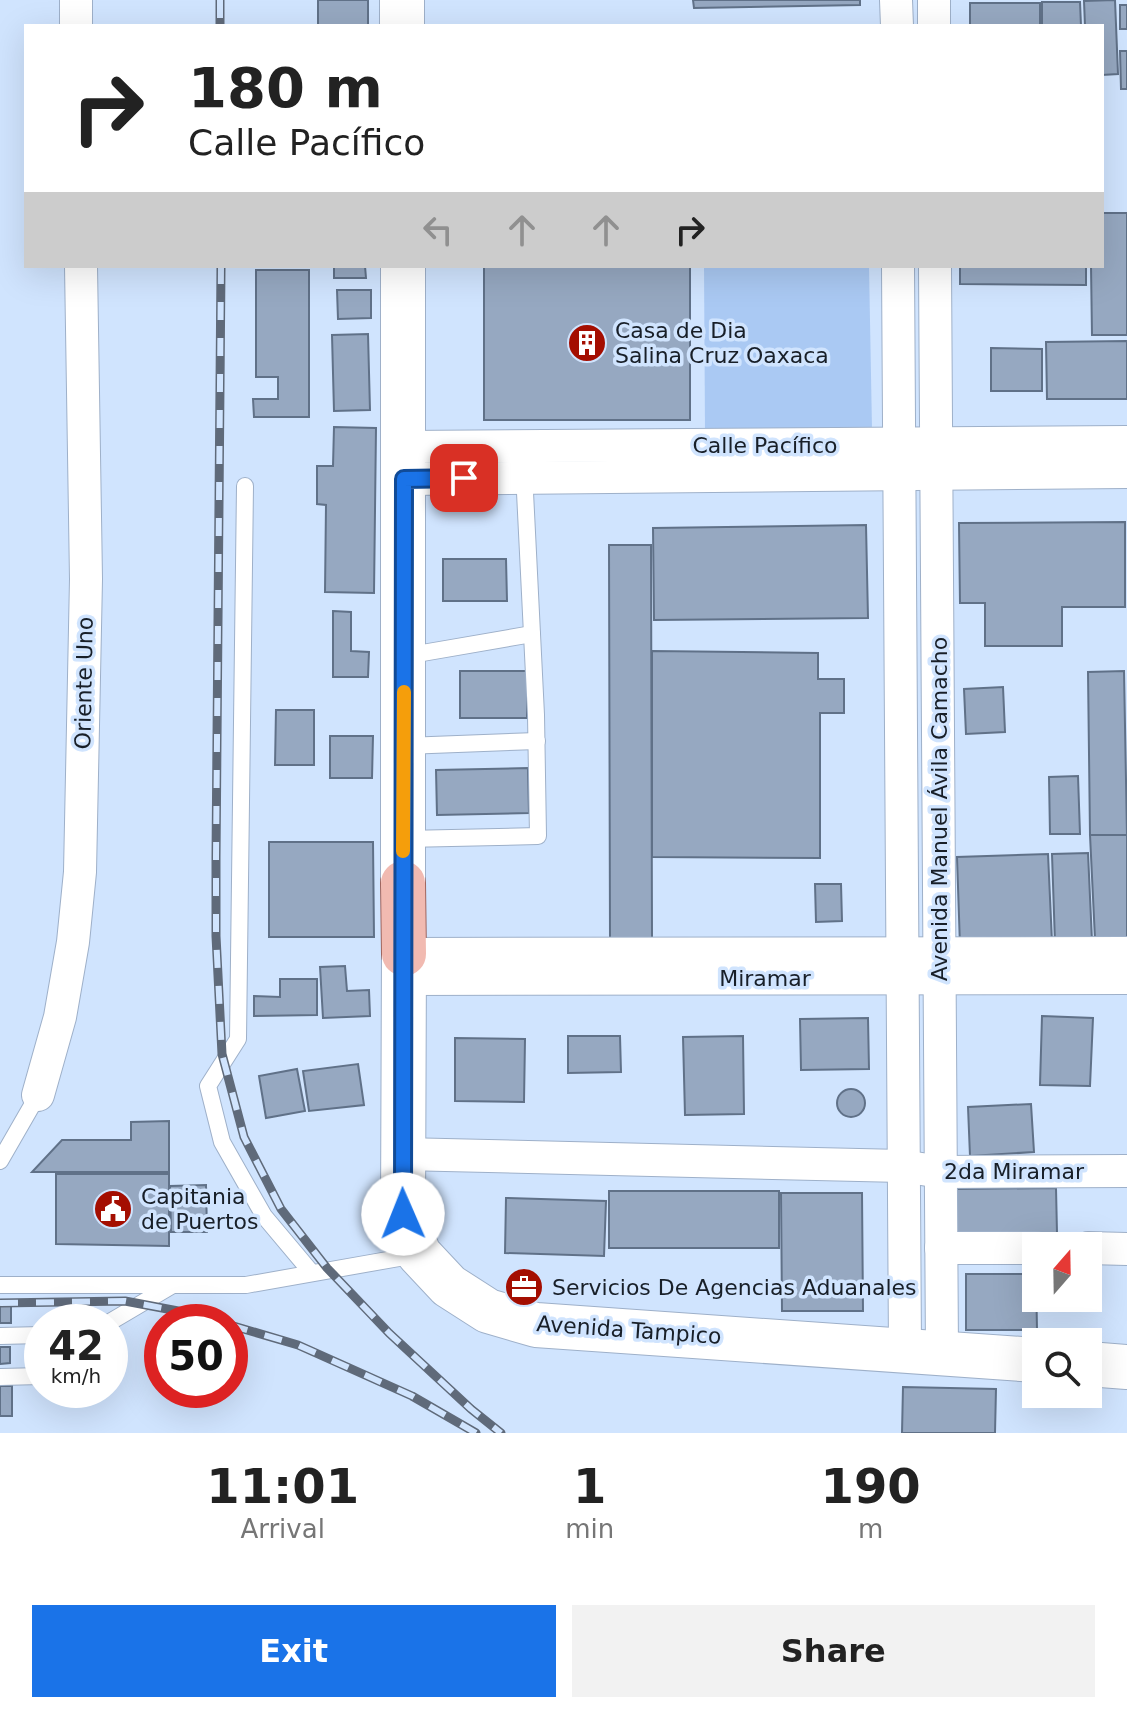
<!DOCTYPE html>
<html lang="en">
<head>
<meta charset="utf-8">
<style>
  :root { --surface:#fff; --page:#f2f2f2; --text:#222; --muted:#767676; --accent:#1a73e8 }
  body { margin:0; font-family:"DejaVu Sans",sans-serif; background:var(--page); color:var(--text); height:100vh; display:flex; flex-direction:column; font-size:30px; white-space:nowrap }
  * { box-sizing:border-box; margin:0 }
  p { font-size:26px; color:var(--muted) }
  .icon { flex:none; width:44px; height:44px; fill:none; stroke:currentColor; stroke-width:2; stroke-linecap:round; stroke-linejoin:round }
  .map { position:relative; height:1433px; overflow:hidden }
  .sheet { display:flex; flex-direction:column; background:var(--surface); flex:1 }
  .sheet>* { flex:none }
  .guide { position:absolute; left:24px; top:24px; width:1080px; height:244px; border-radius:0px; box-shadow:0 8px 32px #0002; background:#fff; color:var(--text); overflow:hidden }
  .needle { width:52px; rotate:20deg }
  .controls { position:absolute; left:1022px; top:1232px; display:grid; gap:16px }
  .controls a { display:grid; place-items:center; width:80px; height:80px; border-radius:0px; background:var(--surface); box-shadow:0 8px 32px #0002; font-size:40px }
  .speed { position:absolute; left:24px; top:1304px; display:flex; gap:16px; font-size:40px; font-weight:700; text-align:center }
  .speed>* { display:grid; place-content:center; width:104px; height:104px; border-radius:50%; background:var(--surface); box-shadow:0 8px 32px #0002; line-height:1 }
  .speed small { font-size:20px; font-weight:400 }
  .speed .limit { border:12px solid #d22; background:#fff; color:#111 }
  .pin { position:absolute; display:grid; place-items:center; width:68px; height:68px; color:#fff; margin:-34px; border-radius:16px; box-shadow:0 4px 12px #0006 }
  .me { position:absolute; width:88px; margin:-44px; rotate:359deg; stroke-linejoin:round; filter:drop-shadow(0 0 6px #0008) }
  .turn { display:flex; align-items:center; gap:28px; height:168px; padding:0 32px; font-size:36px }
  .turn .icon { width:104px; height:104px; stroke-width:2.5 }
  .turn b { display:block; font-size:56px; line-height:68px }
  .lanes { display:flex; align-items:center; height:76px; padding:0 32px; background:#0003; justify-content:center; gap:40px; direction:ltr }
  .lanes .off { opacity:.35 }
  .eta { display:flex; justify-content:space-evenly; align-items:center; height:136px; text-align:center }
  .eta b { font-size:48px; font-weight:800; line-height:56px }
  .cta { display:flex; gap:16px; margin-top:auto; padding:16px 32px }
  .cta a { flex:1; height:92px; border-radius:0px; background:var(--accent); color:#fff; font-size:32px; font-weight:800; line-height:92px; text-align:center }
  .cta a+a { background:var(--page); color:var(--text) }
  .map>svg:first-child { display:block }
  .green { fill:#aac9f3 }
  .building { fill:#96a8c1; stroke:#607188; stroke-width:2 }
  .lines { fill:none; stroke-linecap:round; stroke-linejoin:round }
  .service-casing { stroke:#9eb0c9; stroke-width:18 }
  .minor-casing { stroke:#9eb0c9; stroke-width:34 }
  .secondary-casing { stroke:#9eb0c9; stroke-width:46 }
  .primary-casing { stroke:#9f665f; stroke-width:46 }
  .service { stroke:#fff; stroke-width:16 }
  .minor { stroke:#fff; stroke-width:32 }
  .secondary { stroke:#fff; stroke-width:44 }
  .primary { stroke:#f1bab1; stroke-width:44 }
  .rail-casing { stroke:#5f6a7a; stroke-width:9 }
  .rail { stroke:#d0e4fe; stroke-width:6; stroke-dasharray:18; stroke-linecap:butt }
  .route-casing { stroke:#114b97; stroke-width:20 }
  .route { stroke:#1a73e8; stroke-width:14 }
  .slow { stroke:#f59e0b; stroke-width:14 }
  .labels { text-anchor:middle; dominant-baseline:central; stroke-width:7; stroke-linejoin:round; paint-order:stroke }
  .poi-label { font-size:22px; fill:#181f28; stroke:#d0e4fe; text-anchor:start }
  .street-label { font-size:22px; fill:#181f28; stroke:#d0e4fe }
</style>
</head>
<body>
<div class="map">
<svg width="1127" height="1433" viewBox="0 0 1127 1433">
  <rect width="100%" height="100%" fill="#d0e4fe"/>
  <polygon class="green" points="704,266 869,266 872,429 705,432"/>
  <g class="building">
    <rect x="318" y="0" width="50" height="26"/>
    <polygon points="693,0 860,0 860,5 694,8"/>
    <polygon points="1115,0 1118,74 1102,75 1102,26 1085,26 1084,1"/>
    <polygon points="1042,2 1080,2 1081,26 1042,26"/>
    <rect x="970" y="3" width="70" height="23"/>
    <rect x="1120" y="5" width="7" height="24"/>
    <polygon points="1120,51 1127,51 1127,89 1121,89"/>
    <polygon points="1102,213 1127,213 1127,335 1092,335 1091,266 1102,266"/>
    <polygon points="334,266 365,266 366,278 334,278"/>
    <rect x="484" y="266" width="206" height="154"/>
    <polygon points="960,266 1086,266 1086,285 960,284"/>
    <polygon points="256,270 309,270 309,417 254,417 253,399 278,399 278,377 256,377"/>
    <polygon points="337,290 371,290 371,318 338,319"/>
    <polygon points="368,334 370,410 334,411 332,335"/>
    <polygon points="1127,341 1127,399 1047,399 1046,342"/>
    <polygon points="991,348 1042,349 1042,391 991,391"/>
    <polygon points="334,427 376,428 374,593 325,592 326,505 317,504 317,466 333,466"/>
    <polygon points="1125,522 1125,607 1062,607 1062,646 985,646 985,603 960,603 959,523"/>
    <polygon points="866,525 868,618 654,620 653,528"/>
    <polygon points="609,545 651,545 652,939 610,939"/>
    <polygon points="443,559 506,559 507,601 443,601"/>
    <polygon points="333,611 351,612 351,651 369,652 368,677 333,677"/>
    <polygon points="652,651 818,653 818,679 844,679 844,713 820,713 820,858 652,857"/>
    <rect x="460" y="671" width="67" height="47"/>
    <polygon points="1124,671 1127,835 1090,835 1088,672"/>
    <polygon points="1003,687 1005,732 966,734 964,689"/>
    <polygon points="276,710 314,710 314,765 275,765"/>
    <polygon points="330,736 373,736 372,778 330,778"/>
    <polygon points="528,768 529,813 437,815 436,770"/>
    <polygon points="1078,776 1080,834 1050,834 1049,777"/>
    <polygon points="1090,835 1127,835 1127,938 1095,939"/>
    <polygon points="269,842 373,842 374,937 269,937"/>
    <polygon points="1088,853 1092,941 1055,943 1052,854"/>
    <polygon points="1048,854 1052,942 960,946 957,857"/>
    <polygon points="815,884 841,884 842,921 816,922"/>
    <polygon points="345,966 347,991 369,990 370,1016 323,1018 320,967"/>
    <polygon points="280,979 317,979 317,1015 254,1016 254,996 280,997"/>
    <polygon points="1042,1016 1093,1018 1090,1086 1040,1085"/>
    <polygon points="868,1018 869,1069 801,1070 800,1019"/>
    <polygon points="568,1036 620,1036 621,1072 568,1073"/>
    <polygon points="743,1036 744,1114 685,1115 683,1037"/>
    <polygon points="455,1038 525,1039 524,1102 455,1101"/>
    <polygon points="358,1064 364,1105 309,1111 303,1071"/>
    <polygon points="297,1069 305,1111 266,1118 259,1076"/>
    <circle cx="851" cy="1103" r="14"/>
    <polygon points="1031,1104 1034,1152 970,1156 968,1107"/>
    <polygon points="169,1121 169,1172 32,1172 62,1140 131,1140 131,1122"/>
    <polygon points="56,1174 169,1174 169,1246 56,1244"/>
    <polygon points="206,1185 207,1232 171,1232 170,1186"/>
    <polygon points="1056,1188 1057,1233 954,1234 954,1189"/>
    <rect x="609" y="1191" width="170" height="57"/>
    <polygon points="781,1193 862,1193 863,1311 782,1311"/>
    <polygon points="506,1198 606,1201 604,1256 505,1253"/>
    <polygon points="966,1274 1036,1274 1037,1330 966,1330"/>
    <polygon points="11,1305 11,1323 0,1323 0,1306"/>
    <polygon points="0,1347 10,1347 10,1363 0,1364"/>
    <rect x="0" y="1386" width="12" height="30"/>
    <polygon points="903,1387 996,1389 995,1433 902,1433"/>
  </g>
  <g class="lines">
    <g class="service-casing">
      <g id="service">
        <polyline points="245,486 238,1039 208,1086 222,1142 264,1216 311,1272"/>
        <polyline points="405,656 532,634"/>
        <polyline points="405,746 537,741"/>
        <polyline points="405,839 538,836 536,715 524,472"/>
        <polyline points="0,1161 38,1095"/>
        <polyline points="0,1285 246,1285 416,1255"/>
        <polyline points="110,1322 171,1286"/>
        <polyline points="0,1336 42,1335"/>
        <polyline points="0,1377 42,1376"/>
      </g>
    </g>
    <g class="minor-casing">
      <g id="minor">
        <polyline points="76,0 76,26"/>
        <polyline points="896,0 897,26"/>
        <polyline points="934,0 934,26"/>
        <polyline points="898,266 905,1350"/>
        <polyline points="935,266 942,1353"/>
        <polyline points="404,447 1127,442"/>
        <polyline points="404,479 1127,472"/>
        <polyline points="404,954 1127,953"/>
        <polyline points="404,979 1127,978"/>
        <polyline points="38,1095 60,1017 73,942 80,872 86,579 81,266"/>
        <polyline points="402,1154 902,1166 941,1172 1127,1171"/>
        <polyline points="941,1248 1036,1248"/>
        <polyline points="1088,1248 1127,1249"/>
      </g>
    </g>
    <g class="secondary-casing">
      <g id="secondary">
        <polyline points="402,0 402,26"/>
        <polyline points="403,266 403,883"/>
        <polyline points="404,954 403,1214 419,1254 449,1286 488,1311 536,1325 1036,1360"/>
        <polyline points="1088,1364 1127,1367"/>
      </g>
    </g>
    <g class="primary-casing">
      <polyline id="primary" points="403,883 404,954"/>
    </g>
    <use href="#service" class="service"/>
    <use href="#minor" class="minor"/>
    <use href="#secondary" class="secondary"/>
    <use href="#primary" class="primary"/>
    <g class="rail-casing">
      <g id="rail">
        <polyline points="220,0 220,26"/>
        <polyline points="221,266 216,858 216,936 222,1054 244,1137 281,1209 327,1268 389,1333 471,1409 501,1433"/>
        <polyline points="0,1303 125,1301 194,1314 221,1322"/>
        <polyline points="230,1325 298,1345 412,1396 476,1433"/>
      </g>
    </g>
    <use href="#rail" class="rail"/>
  </g>
  <g class="lines">
    <g class="route-casing">
      <polyline id="route" points="403,1214 404,479 464,478"/>
    </g>
    <use href="#route" class="route"/>
    <polyline class="slow" points="403,851 404,692"/>
  </g>
  <defs>
    <g id="building-disc" transform="scale(2)"><circle r="9.5" fill="#a40e01" stroke="#d0e4fe"/><path d="M-4-6H4V6H1V3H-1V6H-4ZM-2.5-4.3h1.7v1.8h-1.7ZM.8-4.3h1.7v1.8H.8ZM-2.5-1h1.7V.8h-1.7ZM.8-1h1.7V.8H.8Z" fill="#fff"/></g>
    <g id="civic-disc" transform="scale(2)"><circle r="9.5" fill="#a40e01" stroke="#d0e4fe"/><path d="M-.6-6.5H3V-4.5H.6V-3L4-1V1h2V6H-6V1h2V-1L-.6-3ZM-1.2 2.5V6h2.4V2.5Z" fill="#fff"/></g>
    <g id="office-disc" transform="scale(2)"><circle r="9.5" fill="#a40e01" stroke="#d0e4fe"/><path d="M-6-3h4V-5.5h4V-3h4V5H-6ZM-1-4.5V-3h2v-1.5ZM-6 0V1H6V0Z" fill="#fff"/></g>
  </defs>
  <g fill-rule="evenodd">
    <use href="#building-disc" x="587" y="343"/>
    <use href="#civic-disc" x="113" y="1209"/>
    <use href="#office-disc" x="524" y="1287"/>
  </g>
  <g class="labels">
    <g class="poi-label">
      <text x="615" y="330">Casa de Dia<tspan x="615" dy="25">Salina Cruz Oaxaca</tspan></text>
      <text x="141" y="1196">Capitania<tspan x="141" dy="25">de Puertos</tspan></text>
      <text x="552" y="1287">Servicios De Agencias Aduanales</text>
    </g>
    <g class="street-label">
      <text x="765" y="445">Calle Pacífico</text>
      <text transform="translate(84 683) rotate(-89)">Oriente Uno</text>
      <text transform="translate(939 809) rotate(-90)">Avenida Manuel Ávila Camacho</text>
      <text x="765" y="978">Miramar</text>
      <text x="1014" y="1171">2da Miramar</text>
      <text transform="translate(629 1330) rotate(4)">Avenida Tampico</text>
    </g>
  </g>
</svg>
<div class="controls">
<a><svg class="needle" viewBox="-14 -14 28 28"><path d="M0-13l5 13h-10z" fill="#e53935"/><path d="M0 13l5-13h-10z" fill="#767676"/></svg></a>
<a><svg class="icon" aria-label="search" viewBox="0 0 24 24"><circle cx="10" cy="10" r="6"/><path d="M15 15l6 6"/></svg></a>
</div>
<div class="speed"><div>42<small>km/h</small></div><div class="limit">50</div></div>
<div class="pin" style="left:464px;top:478px;background:#d93025"><svg class="icon" aria-label="arrive" viewBox="0 0 24 24"><path d="M6 21V4h12l-3 4 3 4H6"/></svg></div>
<svg class="me" style="left:403px;top:1214px" viewBox="-20 -20 40 40"><circle r="19" fill="#fff"/><path d="M0-13L10 11 0 6-10 11z" fill="#1a73e8"/></svg>
<div class="guide">
<div class="turn"><svg class="icon" aria-label="right" viewBox="0 0 24 24"><path d="M7 20v-9h11M14 6l5 5-5 5"/></svg><div><b>180 m</b>Calle Pacífico</div></div>
<div class="lanes"><svg class="icon off" aria-label="left" viewBox="0 0 24 24"><path d="M17 20v-9H6M10 6l-5 5 5 5"/></svg><svg class="icon off" aria-label="ahead" viewBox="0 0 24 24"><path d="M12 20V5M6 11l6-6 6 6"/></svg><svg class="icon off" aria-label="ahead" viewBox="0 0 24 24"><path d="M12 20V5M6 11l6-6 6 6"/></svg><svg class="icon" aria-label="right" viewBox="0 0 24 24"><path d="M7 20v-9h11M14 6l5 5-5 5"/></svg></div>
</div>
</div>
<section class="sheet">
<div class="eta">
<div><b>11:01</b><p>Arrival</p></div>
<div><b>1</b><p>min</p></div>
<div><b>190</b><p>m</p></div>
</div>
<div class="cta"><a>Exit</a><a>Share</a></div>
</section>
</body>
</html>
